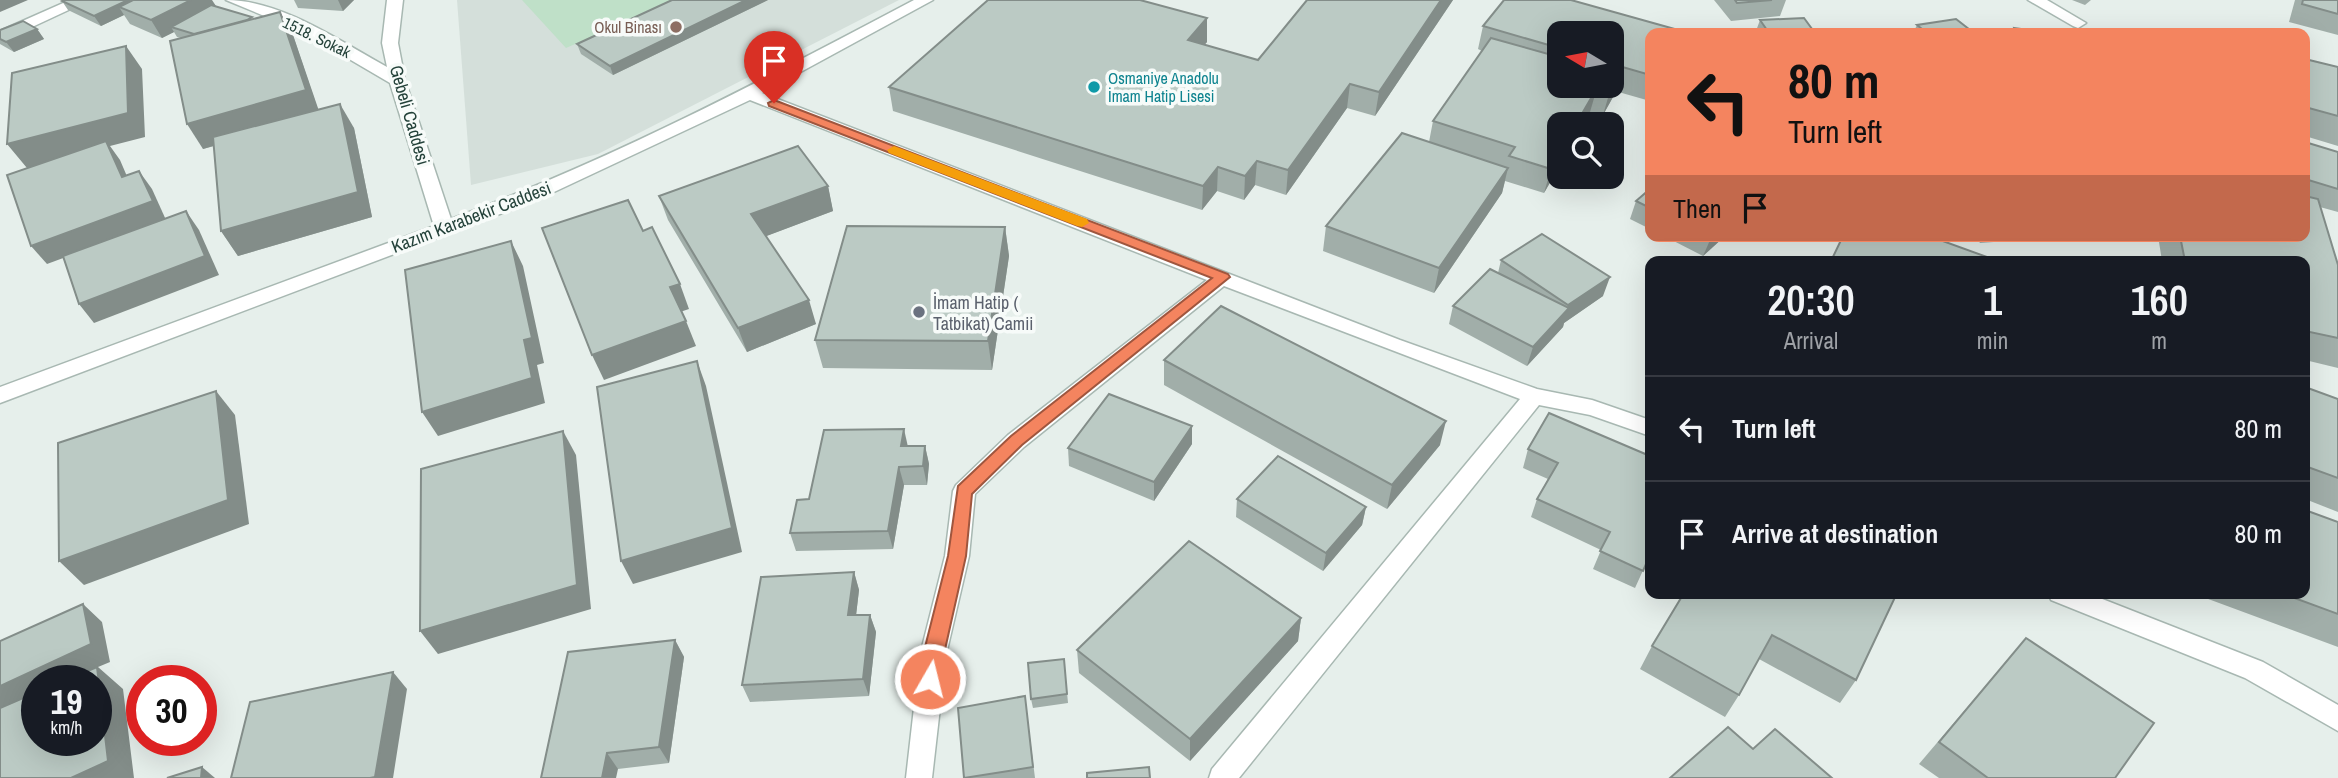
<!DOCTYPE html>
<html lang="en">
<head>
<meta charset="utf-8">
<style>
  :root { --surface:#171b24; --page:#20242c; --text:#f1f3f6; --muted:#9ea1a6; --line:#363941 }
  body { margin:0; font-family:"Archivo Narrow",sans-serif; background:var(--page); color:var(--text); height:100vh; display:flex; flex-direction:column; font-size:26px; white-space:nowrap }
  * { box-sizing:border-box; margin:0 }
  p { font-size:23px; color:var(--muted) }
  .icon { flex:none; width:38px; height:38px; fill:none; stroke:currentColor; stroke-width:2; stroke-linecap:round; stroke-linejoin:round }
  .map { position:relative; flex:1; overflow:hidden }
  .side { position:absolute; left:1645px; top:256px; width:665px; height:343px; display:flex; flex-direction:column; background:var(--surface); border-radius:14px; box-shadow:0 7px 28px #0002 }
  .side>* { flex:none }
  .banner { position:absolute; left:1645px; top:28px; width:665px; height:214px; border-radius:14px; box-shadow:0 7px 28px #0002; background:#f4845f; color:#111; overflow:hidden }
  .needle { width:46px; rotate:280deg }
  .tools { position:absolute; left:1547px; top:21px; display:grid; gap:14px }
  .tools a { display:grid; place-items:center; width:77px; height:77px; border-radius:14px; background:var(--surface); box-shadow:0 7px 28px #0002; font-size:35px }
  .speed { position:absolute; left:21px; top:665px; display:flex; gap:14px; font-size:35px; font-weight:700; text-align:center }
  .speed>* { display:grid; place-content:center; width:91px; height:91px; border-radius:50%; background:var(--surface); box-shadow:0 7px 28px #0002; line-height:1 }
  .speed small { font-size:18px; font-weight:400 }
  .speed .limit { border:10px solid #d22; background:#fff; color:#111 }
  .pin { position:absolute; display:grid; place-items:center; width:60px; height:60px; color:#fff; margin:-72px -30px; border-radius:50% 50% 50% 0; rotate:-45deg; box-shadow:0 0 7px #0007 }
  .pin .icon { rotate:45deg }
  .me { position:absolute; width:77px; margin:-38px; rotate:8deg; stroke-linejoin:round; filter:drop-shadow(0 0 5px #0008) }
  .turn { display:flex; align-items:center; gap:24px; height:147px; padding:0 28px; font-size:32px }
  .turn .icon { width:91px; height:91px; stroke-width:2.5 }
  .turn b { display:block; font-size:49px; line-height:60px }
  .then { display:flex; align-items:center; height:66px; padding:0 28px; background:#0003; gap:14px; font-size:26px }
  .eta { display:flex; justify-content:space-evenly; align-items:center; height:119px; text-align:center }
  .eta b { font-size:42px; font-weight:600; line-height:49px }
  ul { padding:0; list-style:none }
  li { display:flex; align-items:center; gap:21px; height:105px; padding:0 28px; border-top:2px solid var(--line) }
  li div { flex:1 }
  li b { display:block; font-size:26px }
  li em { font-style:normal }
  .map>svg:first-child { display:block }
  .built { fill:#d4dfda }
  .green { fill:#bfe0c8 }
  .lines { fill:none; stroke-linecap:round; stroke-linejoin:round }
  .minor-casing { stroke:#a8b8b2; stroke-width:3 }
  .minor { fill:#fff; fill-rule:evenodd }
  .wall { fill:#a1aea9; fill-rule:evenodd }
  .shaded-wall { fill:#838d89 }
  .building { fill:#bbcac4; stroke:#838d89; stroke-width:2 }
  .route { fill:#f4845f; stroke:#9f563e; stroke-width:2 }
  .slow { fill:#f59e0b }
  .education-dot { fill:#8d6e63; stroke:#f7fbf9; stroke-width:2.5 }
  .culture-dot { fill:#0f9aa8; stroke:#f7fbf9; stroke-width:2.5 }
  .worship-dot { fill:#6b7280; stroke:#f7fbf9; stroke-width:2.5 }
  .labels { text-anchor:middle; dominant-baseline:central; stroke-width:7; stroke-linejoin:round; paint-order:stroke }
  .far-education-label { font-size:16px; fill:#785e54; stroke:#f7fbf9; text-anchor:end }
  .far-street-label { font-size:16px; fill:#24423a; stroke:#f7fbf9 }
  .far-culture-label { font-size:16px; fill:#0d838f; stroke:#f7fbf9; text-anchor:start }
  .street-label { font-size:18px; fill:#24423a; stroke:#f7fbf9 }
  .worship-label { font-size:18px; fill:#5b616d; stroke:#f7fbf9; text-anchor:start }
</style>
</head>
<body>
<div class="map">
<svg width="2338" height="778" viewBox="0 0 2338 778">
  <rect width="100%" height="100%" fill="#e6efeb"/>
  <polygon class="built" points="457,0 899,0 598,154 471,185"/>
  <polygon class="green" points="522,0 677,0 566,48"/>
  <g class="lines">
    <g class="minor-casing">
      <g id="minor">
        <polygon points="70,0 90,0 0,42 0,31"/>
        <path d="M226,0C281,0 340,41 387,67L382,43L387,0H403L398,43L405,80L451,219C611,160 763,80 914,0H933L762,93L1400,340L1537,389L1592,400L1650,420V436L1590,415L1539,405L1239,778H1209L1212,769L1520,399L1224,286L1024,447L975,494L969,556L946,655L932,778H906L920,655L945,556L953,491L956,485L1008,435L1207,280L750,100L537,200L0,403V387L434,226L390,83L303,32Z"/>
        <polygon points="2028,0 2047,0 2086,23 2078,28 2073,26"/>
        <polygon points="2048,593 2087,593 2263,662 2338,705 2338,731 2245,678 2051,600"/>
      </g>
    </g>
    <use href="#minor" class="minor"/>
  </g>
  <g class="wall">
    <polygon points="294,0 354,0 343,11 298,8"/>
    <polygon points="672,0 768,0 613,75 581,54 577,44"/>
    <polygon points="1307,0 1453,0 1375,116 1347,108 1286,195 1255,185 1244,200 1217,191 1202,210 893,111 889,87 1207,18 1207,42 1204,45 1258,60"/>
    <polygon points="1714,0 1786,0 1780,16 1731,21"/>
    <polygon points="2072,0 2091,0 2085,5"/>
    <polygon points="2295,0 2338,0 2338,35 2289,22"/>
    <polygon points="62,1 216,6 253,19 280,12 293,35 318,110 354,128 372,217 238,256 221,231 214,146 203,149 181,38 177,37 174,32 162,38 130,24 124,15 101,26 68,10"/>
    <polygon points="1760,20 1815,33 1739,33 1740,31 1756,31"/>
    <polygon points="1917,25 1974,33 1913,33"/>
    <path d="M1483,26L1650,33V101L1615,91L1613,97L1603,115L1590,112L1544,193L1505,181L1502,193L1434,293L1323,251L1326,226L1429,142L1433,121L1482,51L1478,49ZM1559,33H1612V86H1559Z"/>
    <polygon points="37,29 44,39 14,52 0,44 0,30"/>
    <polygon points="2305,59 2338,67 2338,146 2305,136"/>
    <polygon points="2305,142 2338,152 2338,212 2320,207 2338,265 2338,368 2305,360 2305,261 2162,261 2159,242 2163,236 2305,236"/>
    <polygon points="828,186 833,211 766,236 816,324 747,352 668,220 659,196"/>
    <polygon points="1650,189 1650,229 1630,219 1636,201"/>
    <polygon points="1005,227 1009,256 992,370 823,368 815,340"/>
    <polygon points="1664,236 1725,236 1703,256"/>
    <polygon points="1975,236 2073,236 1980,243"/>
    <polygon points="1501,260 1603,296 1564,323 1563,327 1527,366 1449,324 1453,306 1498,273"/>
    <polygon points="1164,360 1440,445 1387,509 1164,385"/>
    <polygon points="2305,387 2338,399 2338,512 2305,499"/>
    <polygon points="1549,413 1650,555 1635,588 1593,569 1601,550 1531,517 1537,499 1548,479 1523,468 1528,449"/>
    <polygon points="1192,444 1154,501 1069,466 1068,448"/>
    <polygon points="908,446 925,446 929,464 927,485 904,485 893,549 796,551 790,533 809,499"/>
    <polygon points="1237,499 1366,507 1362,525 1323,571 1236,517"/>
    <polygon points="2338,522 2338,647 2192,593 2305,593"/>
    <polygon points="854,572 859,590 856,615 870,615 876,632 869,696 750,702 742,685"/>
    <polygon points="1897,593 1856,680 1840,703 1759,659 1739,695 1725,717 1640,669 1652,646"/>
    <polygon points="1301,618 1298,641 1190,761 1079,673 1077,650"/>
    <polygon points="2026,638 2115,778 1939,778 1919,764"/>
    <polygon points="675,640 684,657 669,763 541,778"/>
    <polygon points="1064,659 1068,703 1033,708 1031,699"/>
    <polygon points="1027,713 1035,778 964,778"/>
  </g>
  <g class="shaded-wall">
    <polygon points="0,0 28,0 0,12"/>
    <polygon points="128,0 132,0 119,7 124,15 101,26 94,16"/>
    <polygon points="191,0 212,0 218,9 171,27 174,32 162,38 151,20"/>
    <polygon points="338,0 354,0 343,11"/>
    <polygon points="746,0 768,0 613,75 610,66"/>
    <polygon points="1441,0 1453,0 1375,116 1379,92"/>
    <polygon points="280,12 293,35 320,114 203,149 187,124"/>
    <polygon points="1207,18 1207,42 1187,64 1188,40"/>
    <polygon points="37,29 44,39 14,52 6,42"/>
    <polygon points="126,46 142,69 145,137 110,146 120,160 135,195 27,168 7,144"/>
    <polygon points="1620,73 1613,97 1603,115 1610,91"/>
    <polygon points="1350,84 1347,108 1286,195 1288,170"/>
    <polygon points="1597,88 1590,112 1583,124 1576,124"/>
    <polygon points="340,104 354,128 372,217 238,256 221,231"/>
    <polygon points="1559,154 1559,167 1544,193 1551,169"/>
    <polygon points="1257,161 1255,185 1244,200 1245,176"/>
    <polygon points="1218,167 1217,191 1202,210 1203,186"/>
    <polygon points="1508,168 1502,193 1434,293 1439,268"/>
    <polygon points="139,171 152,189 166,220 47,264 31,246"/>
    <polygon points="828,186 833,211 759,239 751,214"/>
    <polygon points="186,211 199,230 219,275 94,323 79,304"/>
    <polygon points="1005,227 1009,256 992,370 988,341"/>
    <polygon points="1712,236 1725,236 1703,256 1711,238"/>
    <polygon points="511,241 523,266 544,363 537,365 545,403 438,436 422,412 524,340"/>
    <polygon points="1610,277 1603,296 1564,323 1563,327 1527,366 1533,347 1567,310 1568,305"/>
    <polygon points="680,284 689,309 680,312 670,287"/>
    <polygon points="809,300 816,324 747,352 738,328"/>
    <polygon points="686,321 696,346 604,380 592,355"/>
    <polygon points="697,361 706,386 742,552 633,584 621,561"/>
    <polygon points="216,391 235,415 249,524 84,585 59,561"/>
    <polygon points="1446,421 1440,445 1387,509 1392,485"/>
    <polygon points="1192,426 1192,444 1154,501 1154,482"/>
    <polygon points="904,429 908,447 901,446"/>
    <polygon points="563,431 576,455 591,609 438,654 420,631"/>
    <polygon points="925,446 929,464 927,485 923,466"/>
    <polygon points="899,467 904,485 893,549 888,531"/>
    <polygon points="1366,507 1362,525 1323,571 1326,553"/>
    <polygon points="854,572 859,590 854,633 848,615"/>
    <polygon points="83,604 102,622 110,662 98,667 123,689 134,778 71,778 69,681 37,681 37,696 0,712 0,686"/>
    <polygon points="870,615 876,632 869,696 863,679"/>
    <polygon points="1301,618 1298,641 1190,761 1190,739"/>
    <polygon points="675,640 684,657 669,763 659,747"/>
    <polygon points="393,672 407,689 393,778 370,778"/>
    <polygon points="607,753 618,769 616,778 602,778"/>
    <polygon points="202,767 215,778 201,778"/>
  </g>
  <g class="building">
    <polygon points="64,0 128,0 94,16 62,1"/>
    <polygon points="133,0 191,0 151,20 119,7"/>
    <polygon points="672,0 746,0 610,66 577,44"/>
    <polygon points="988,0 1140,0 1207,18 1188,40 1258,60 1307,0 1441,0 1379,92 1350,84 1288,170 1257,161 1245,176 1218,167 1203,186 889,87"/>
    <polygon points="1504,0 1571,0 1689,33 1650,33 1650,75 1612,64 1612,33 1559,33 1559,48 1483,26"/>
    <polygon points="1735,0 1772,0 1737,3"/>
    <polygon points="2303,0 2338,0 2338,14 2302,4"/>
    <polygon points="211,5 252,17 247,20 194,34 171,27"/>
    <polygon points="280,12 306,90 187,124 170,41"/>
    <polygon points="1804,18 1815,33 1741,33 1740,31 1767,30 1760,20"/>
    <polygon points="1956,19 1974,33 1927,33 1917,25"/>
    <polygon points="23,21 37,29 6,42 0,39 0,30"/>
    <polygon points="2014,28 2051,33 2015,33"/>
    <polygon points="1491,38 1559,57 1559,86 1612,86 1612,71 1620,73 1610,91 1597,88 1576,124 1559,124 1559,154 1551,169 1509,156 1515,147 1433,121"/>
    <polygon points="126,46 128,113 7,144 12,73"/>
    <polygon points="2305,59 2338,67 2338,116 2305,107"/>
    <polygon points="340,104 358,192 221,231 213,137"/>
    <polygon points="1402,133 1508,168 1439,268 1326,226"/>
    <polygon points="106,141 122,177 139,171 153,201 31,246 7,175"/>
    <polygon points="2305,142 2338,152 2338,189 2305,179"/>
    <polygon points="798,146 828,186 751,214 809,300 738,328 659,196"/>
    <polygon points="1650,189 1650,208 1636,201"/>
    <polygon points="2305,196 2318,199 2338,265 2338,338 2305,331 2305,261 2185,261 2180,236 2305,236"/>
    <polygon points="628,200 643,231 652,227 680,284 670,287 686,321 592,355 542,228"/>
    <polygon points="186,211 205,256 79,304 63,256"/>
    <polygon points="847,226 1005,227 988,341 815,340"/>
    <polygon points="1542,234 1610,277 1568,305 1501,260"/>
    <polygon points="1843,236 1929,236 1998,261 1831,261"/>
    <polygon points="511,241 532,338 524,340 532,378 422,412 405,270"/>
    <polygon points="1490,269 1569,308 1533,347 1453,306"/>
    <polygon points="1221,306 1446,421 1392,485 1164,360"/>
    <polygon points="697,361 732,528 621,561 597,387"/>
    <polygon points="2305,387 2338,399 2338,478 2305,466"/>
    <polygon points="216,391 228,500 59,561 58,443"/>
    <polygon points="1109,394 1192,426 1154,482 1068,448"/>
    <polygon points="1549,413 1650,456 1650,555 1643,571 1600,551 1610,532 1537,499 1558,463 1528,449"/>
    <polygon points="904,429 901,446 925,446 923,466 899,467 888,531 790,533 797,500 809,499 824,430"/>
    <polygon points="563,431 577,585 420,631 421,469"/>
    <polygon points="1278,456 1366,507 1326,553 1237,499"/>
    <polygon points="2305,510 2338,522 2338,614 2281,593 2305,593"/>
    <polygon points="1189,541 1301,618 1190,739 1077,650"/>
    <polygon points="854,572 848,615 870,615 863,679 742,685 761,577"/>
    <polygon points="1684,593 1897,593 1856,680 1772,635 1739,695 1652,646"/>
    <polygon points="83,604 91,644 0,686 0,641"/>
    <polygon points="2026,638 2154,723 2115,778 1988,778 1939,742"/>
    <polygon points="675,640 659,747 607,753 602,778 541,778 568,652"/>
    <polygon points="1064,659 1067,694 1031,699 1028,663"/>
    <polygon points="97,667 108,761 71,778 0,778 0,708 37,692 37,740 96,740 96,681 64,681"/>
    <polygon points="393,672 375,777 370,778 231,778 250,702"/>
    <polygon points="1025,696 1033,767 964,778 958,708"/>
    <polygon points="1728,727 1753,749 1775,729 1832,778 1670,778"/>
    <polygon points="202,767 201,778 167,778"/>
    <polygon points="1149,767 1150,778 1087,778 1087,773"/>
  </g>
  <polygon class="route" points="774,100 1228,274 1230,277 1022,445 972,494 966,556 937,685 930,688 923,685 920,679 923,655 948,556 958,486 1011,436 1212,278 769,106 768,103"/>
  <polygon class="slow" points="894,146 1087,219 1089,223 1082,227 1077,226 889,153 887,150"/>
  <circle class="education-dot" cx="676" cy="27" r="7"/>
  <circle class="culture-dot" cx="1094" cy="87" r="7"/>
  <circle class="worship-dot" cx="919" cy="312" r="7"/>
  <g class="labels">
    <g class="far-education-label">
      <text x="662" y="27">Okul Binası</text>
    </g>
    <g class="far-street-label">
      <text transform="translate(317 37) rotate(26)">1518. Sokak</text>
    </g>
    <g class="far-culture-label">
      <text x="1108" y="78">Osmaniye Anadolu<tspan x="1108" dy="18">İmam Hatip Lisesi</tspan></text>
    </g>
    <g class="street-label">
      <text transform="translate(410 115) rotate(74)">Gebeli Caddesi</text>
      <text transform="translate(471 217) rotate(-21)">Kazım Karabekir Caddesi</text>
    </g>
    <g class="worship-label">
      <text x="933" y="302">İmam Hatip (<tspan x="933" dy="21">Tatbikat) Camii</tspan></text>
    </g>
  </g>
</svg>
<div class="tools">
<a><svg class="needle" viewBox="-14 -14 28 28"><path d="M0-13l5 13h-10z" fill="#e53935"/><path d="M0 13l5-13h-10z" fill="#9ea1a6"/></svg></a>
<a><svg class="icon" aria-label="search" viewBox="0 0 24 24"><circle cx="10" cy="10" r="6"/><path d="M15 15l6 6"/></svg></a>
</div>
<div class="speed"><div>19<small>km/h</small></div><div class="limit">30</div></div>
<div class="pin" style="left:774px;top:103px;background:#d93025"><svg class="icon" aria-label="arrive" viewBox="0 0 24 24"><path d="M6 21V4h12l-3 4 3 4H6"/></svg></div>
<svg class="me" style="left:930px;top:679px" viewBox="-20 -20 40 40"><circle r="17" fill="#f4845f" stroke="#fff" stroke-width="3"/><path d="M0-11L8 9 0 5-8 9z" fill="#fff"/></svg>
<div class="banner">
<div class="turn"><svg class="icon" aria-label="left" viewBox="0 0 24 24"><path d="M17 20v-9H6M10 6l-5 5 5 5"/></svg><div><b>80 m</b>Turn left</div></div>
<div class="then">Then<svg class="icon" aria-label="arrive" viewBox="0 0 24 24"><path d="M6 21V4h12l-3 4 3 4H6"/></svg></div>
</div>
<section class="side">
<div class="eta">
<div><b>20:30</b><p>Arrival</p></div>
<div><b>1</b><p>min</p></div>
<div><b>160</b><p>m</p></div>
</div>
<ul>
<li><svg class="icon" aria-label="left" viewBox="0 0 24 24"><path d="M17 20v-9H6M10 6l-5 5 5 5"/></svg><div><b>Turn left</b></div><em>80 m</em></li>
<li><svg class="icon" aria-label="arrive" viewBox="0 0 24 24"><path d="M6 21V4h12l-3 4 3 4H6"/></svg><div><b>Arrive at destination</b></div><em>80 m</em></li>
</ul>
</section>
</div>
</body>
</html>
